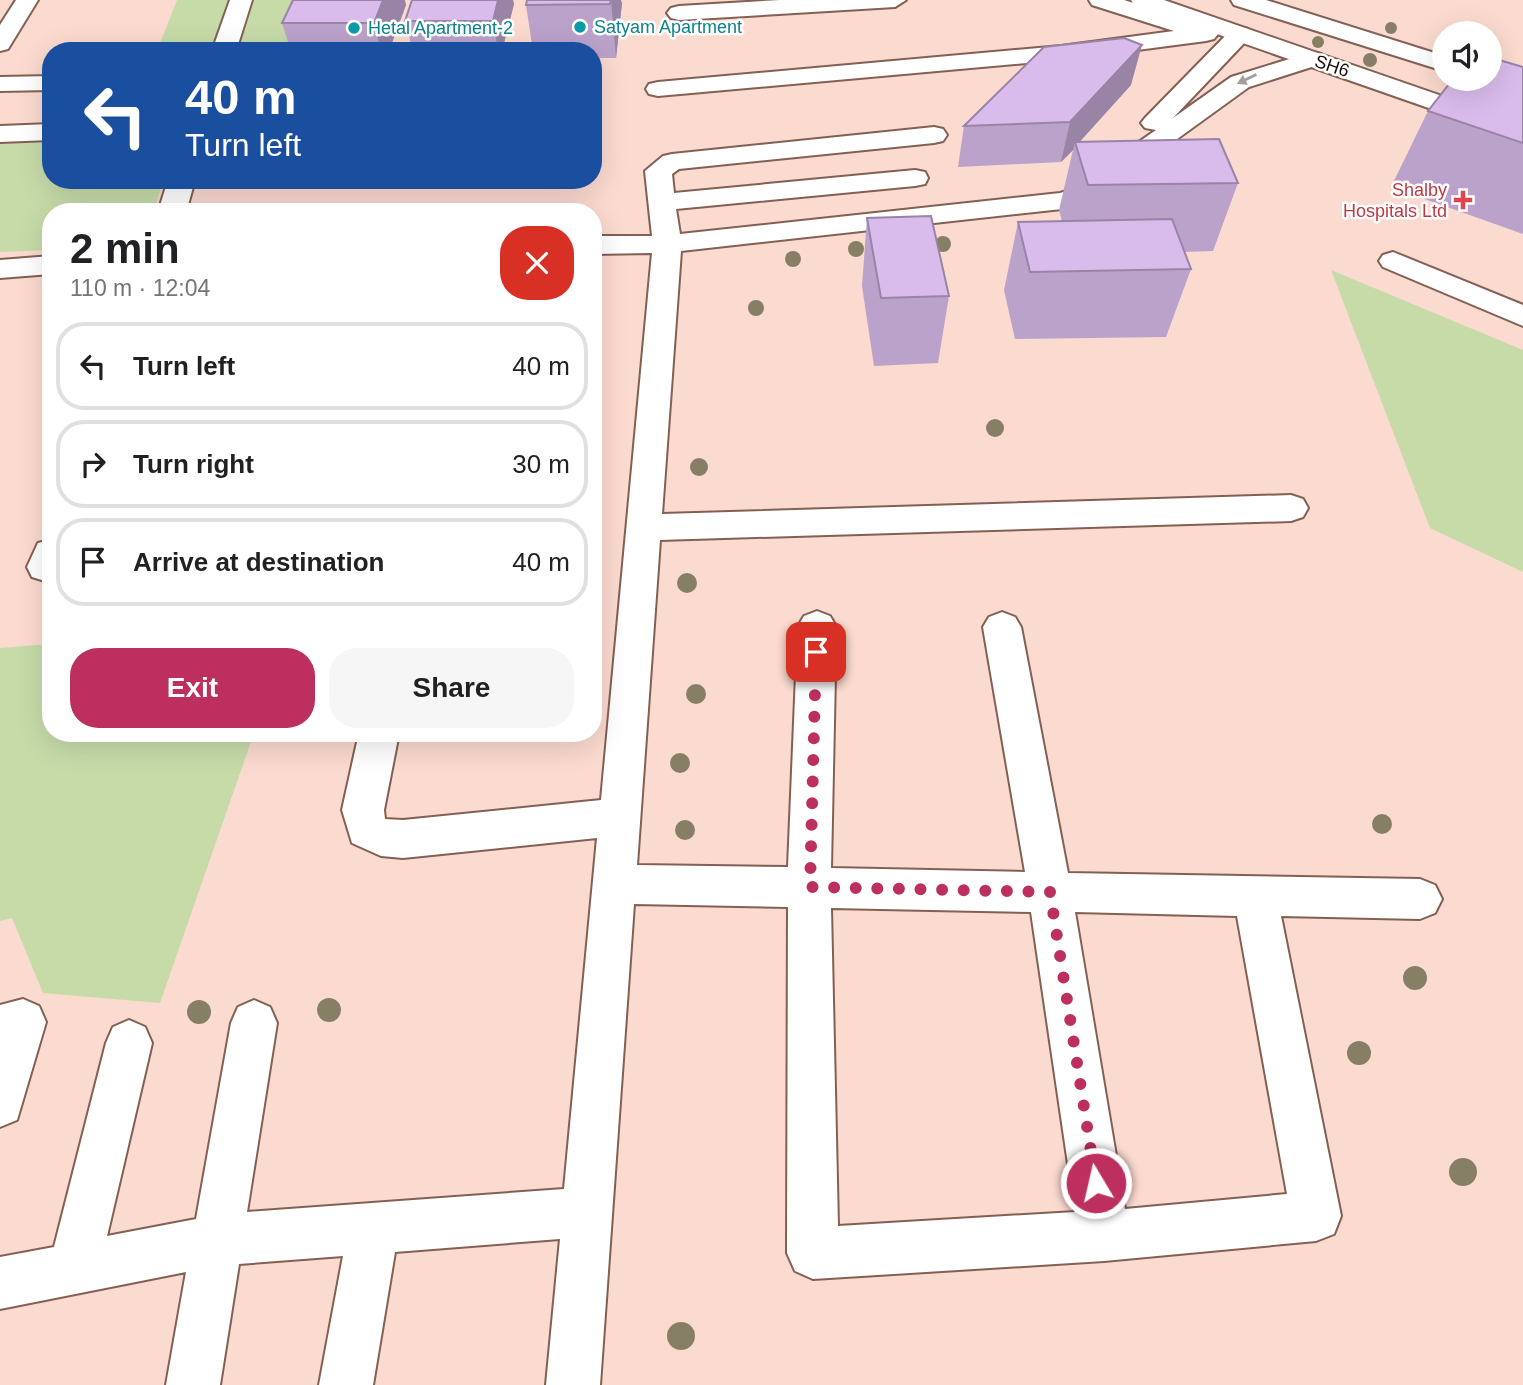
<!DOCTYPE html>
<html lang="en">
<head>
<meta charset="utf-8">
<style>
  :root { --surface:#fff; --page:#f6f6f6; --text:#202124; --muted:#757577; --line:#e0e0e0; --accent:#bd2f5f }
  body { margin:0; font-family:Helvetica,sans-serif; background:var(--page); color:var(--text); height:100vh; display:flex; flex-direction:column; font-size:26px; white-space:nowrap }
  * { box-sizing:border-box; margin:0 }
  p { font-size:23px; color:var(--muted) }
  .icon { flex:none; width:38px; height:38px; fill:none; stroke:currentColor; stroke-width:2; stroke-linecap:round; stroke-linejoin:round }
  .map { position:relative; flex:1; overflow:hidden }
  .details { position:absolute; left:42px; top:203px; width:560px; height:539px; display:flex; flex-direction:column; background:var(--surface); border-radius:28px; box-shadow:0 7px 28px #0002 }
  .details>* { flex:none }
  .banner { position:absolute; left:42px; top:42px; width:560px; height:147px; border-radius:28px; box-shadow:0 7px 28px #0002; background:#1a4fa0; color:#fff; overflow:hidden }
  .fabs { position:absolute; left:1432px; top:21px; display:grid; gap:14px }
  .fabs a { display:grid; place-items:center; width:70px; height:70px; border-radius:50%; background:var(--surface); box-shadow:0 7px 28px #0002; font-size:35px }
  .pin { position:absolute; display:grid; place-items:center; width:60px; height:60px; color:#fff; margin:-30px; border-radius:14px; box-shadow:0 4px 10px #0006 }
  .me { position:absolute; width:77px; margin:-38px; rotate:351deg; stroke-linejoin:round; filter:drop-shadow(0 0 5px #0008) }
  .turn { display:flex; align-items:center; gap:24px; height:147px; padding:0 28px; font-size:32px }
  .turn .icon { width:91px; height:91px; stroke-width:2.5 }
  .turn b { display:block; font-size:49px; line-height:60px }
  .round { display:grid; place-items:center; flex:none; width:74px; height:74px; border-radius:28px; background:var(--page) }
  .head { display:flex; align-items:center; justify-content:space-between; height:119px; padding:0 28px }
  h1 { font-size:42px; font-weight:700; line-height:52px }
  .button { display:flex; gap:14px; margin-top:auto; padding:14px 28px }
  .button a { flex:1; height:80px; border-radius:28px; background:var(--accent); color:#fff; font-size:28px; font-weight:700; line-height:80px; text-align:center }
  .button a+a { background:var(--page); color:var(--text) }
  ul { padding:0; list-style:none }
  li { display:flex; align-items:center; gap:21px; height:88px; margin:0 14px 10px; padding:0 14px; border:4px solid var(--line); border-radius:28px }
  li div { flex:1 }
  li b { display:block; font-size:26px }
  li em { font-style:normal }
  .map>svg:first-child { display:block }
  .green { fill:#c7dba9 }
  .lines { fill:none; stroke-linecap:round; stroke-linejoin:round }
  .minor-casing { stroke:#836054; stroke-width:4 }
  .major-casing { stroke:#836054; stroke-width:4 }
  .minor { fill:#fff; fill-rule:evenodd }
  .major { fill:#fff; fill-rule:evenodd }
  .tree { fill:#877f65 }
  .wall { fill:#bba2cb }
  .shaded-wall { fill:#9984a5 }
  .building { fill:#dabcec; stroke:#9984a5; stroke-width:2 }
  .oneway { fill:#a39e9c }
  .route { stroke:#bd2f5f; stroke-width:12; stroke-dasharray:0 21.6 }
  .culture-dot { fill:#0f9aa8; stroke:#fff; stroke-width:2.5 }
  .health-dot { fill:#e0444e; stroke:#fff; stroke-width:2.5 }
  .labels { text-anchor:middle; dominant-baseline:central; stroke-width:5; stroke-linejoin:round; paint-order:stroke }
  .far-culture-label { font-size:18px; fill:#0d838f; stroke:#fff; text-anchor:start }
  .far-street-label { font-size:18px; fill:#1a0d08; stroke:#fff }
  .far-health-label { font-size:18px; fill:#be3a42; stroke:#fff; text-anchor:end }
</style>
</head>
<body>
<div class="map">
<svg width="1523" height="1385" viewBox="0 0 1523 1385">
  <rect width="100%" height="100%" fill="#fbdacf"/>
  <g class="green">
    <polygon points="177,0 311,0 287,51 157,51"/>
    <polygon points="51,141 51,180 163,180 154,212 51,212 51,250 0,252 0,144"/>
    <polygon points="1331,270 1523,350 1523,572 1430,528"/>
    <polygon points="51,644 51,733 254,733 160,1003 43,993 12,918 0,921 0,648"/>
  </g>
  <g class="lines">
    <g class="minor-casing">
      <g id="minor">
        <polygon points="16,0 38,0 8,49 0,51 0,25"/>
        <polygon points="230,0 252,0 236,51 212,51"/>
        <polygon points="780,0 906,0 895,7 679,20 671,18 667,13 671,8 679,6"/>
        <polygon points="1089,0 1124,0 1203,25 1218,34 1214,39 1206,41 1061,60 658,96 649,94 646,89 649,84 658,82 1061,46 1174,31 1092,5"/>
        <path d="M1240,27L1248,29L1252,34L1248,39L1173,118L1231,77L1312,52L1321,54L1324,59L1321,64L1249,87L1090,202L1062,209L681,251L662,514L1291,495L1303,499L1308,508L1303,517L1291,521L660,540L637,865L788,867L798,626L804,616L817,611L830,616L836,626L831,868L1025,872L983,627L989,617L1002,612L1015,617L1021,627L1068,873L1420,879L1435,885L1442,899L1435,913L1420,919L1281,916L1341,1216L1334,1234L1316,1241L1104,1261L813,1279L795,1271L787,1253L788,907L634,904L600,1385H546L560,1239L395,1252L373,1385H319L343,1256L239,1264L220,1385H166L186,1272L0,1309V1257L54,1247L106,1043L113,1027L129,1020L145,1027L152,1043L107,1236L196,1219L231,1023L238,1007L254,1000L270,1007L277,1023L247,1212L564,1189L597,838L403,858L381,856L352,843L342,810L359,733H399L384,810L385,819L403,820L601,800L652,253L593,254V236H652L645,171L663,156L672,154L934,127L943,129L947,135L943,141L934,143L679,169L672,174L674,193L915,170L925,172L928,178L925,184L915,186L676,209L680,234L1060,193L1070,190L1156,130L1145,128L1141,123L1145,118L1232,29ZM831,908L1031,912L1075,1212L838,1226ZM1075,912L1237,916L1287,1194L1125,1209Z"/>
        <polygon points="51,76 51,90 0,91 0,77"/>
        <polygon points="51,124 51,140 0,142 0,126"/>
        <polygon points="168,180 195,180 186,212 158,212"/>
        <polygon points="1393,252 1523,305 1523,326 1383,267 1379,261 1383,255"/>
        <polygon points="51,256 51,274 0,278 0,260"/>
        <polygon points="51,540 51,579 45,581 32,577 27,567 38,543"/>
        <polygon points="23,999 39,1006 46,1022 17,1120 0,1127 0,1005"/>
      </g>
    </g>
    <g class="major-casing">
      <g id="major">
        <polygon points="1131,0 1164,0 1523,124 1523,141 1134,5"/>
        <polygon points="1231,0 1266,0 1444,56 1444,71 1234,5"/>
      </g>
    </g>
    <use href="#minor" class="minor"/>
    <use href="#major" class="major"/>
  </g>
  <g class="tree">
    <circle cx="1391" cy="28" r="6"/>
    <circle cx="1318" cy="42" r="6"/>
    <circle cx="1370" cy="60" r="7"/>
    <circle cx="943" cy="244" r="8"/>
    <circle cx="856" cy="249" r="8"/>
    <circle cx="793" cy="259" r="8"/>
    <circle cx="756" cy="308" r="8"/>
    <circle cx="995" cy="428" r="9"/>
    <circle cx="699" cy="467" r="9"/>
    <circle cx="687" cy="583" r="10"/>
    <circle cx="696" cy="694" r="10"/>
    <circle cx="680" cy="763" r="10"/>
    <circle cx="1382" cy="824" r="10"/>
    <circle cx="685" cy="830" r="10"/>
    <circle cx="1415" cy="978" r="12"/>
    <circle cx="329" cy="1010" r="12"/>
    <circle cx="199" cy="1012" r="12"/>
    <circle cx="1359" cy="1053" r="12"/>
    <circle cx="1463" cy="1172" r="14"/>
    <circle cx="681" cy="1336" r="14"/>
  </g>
  <g class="wall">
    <polygon points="412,0 513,0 514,4 502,51 413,51 405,21"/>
    <polygon points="622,3 616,58 593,58 593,51 533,51 526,5"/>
    <polygon points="406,5 389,51 291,51 282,23"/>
    <polygon points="1523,67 1523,234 1391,187 1428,111"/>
    <polygon points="1131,85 1080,141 1238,183 1213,251 1184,252 1191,269 1166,337 1015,339 1004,290 1018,222 1062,221 1059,210 1073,150 1061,162 958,167 964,126"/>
    <polygon points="867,218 949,296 938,363 874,366 862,286"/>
  </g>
  <g class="shaded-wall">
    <polygon points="383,0 405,0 406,5 389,51 381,51 374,23"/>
    <polygon points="498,0 513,0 514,4 502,51 498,51 493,21"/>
    <polygon points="611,0 621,0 622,3 616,58"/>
    <polygon points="1142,45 1131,85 1076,146 1075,142 1073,150 1061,162 1070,122"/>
  </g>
  <g class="building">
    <polygon points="293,0 383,0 374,23 282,23"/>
    <polygon points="412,0 498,0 493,21 405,21"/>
    <polygon points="527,0 611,0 610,4 526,5"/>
    <polygon points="1124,38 1142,45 1070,122 964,126 1044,47"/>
    <polygon points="1489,57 1523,67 1523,143 1428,111 1453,79 1489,79"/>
    <polygon points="1219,139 1238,183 1088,185 1075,142"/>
    <polygon points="931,216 949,296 881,298 867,218"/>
    <polygon points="1172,219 1191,269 1030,272 1018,222"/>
  </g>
  <defs><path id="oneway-solid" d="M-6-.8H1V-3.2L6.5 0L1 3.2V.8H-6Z" transform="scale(1.75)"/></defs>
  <use class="oneway" href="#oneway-solid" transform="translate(1247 79) rotate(154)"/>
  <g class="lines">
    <polyline class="route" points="816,652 810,887 1050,892 1096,1183"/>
  </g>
  <g class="culture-dot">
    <circle cx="580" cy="27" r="7"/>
    <circle cx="354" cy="28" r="7"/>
  </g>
  <path class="health-dot" d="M1459.5 189.5h7v7h7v7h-7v7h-7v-7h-7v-7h7z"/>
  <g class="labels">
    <g class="far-culture-label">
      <text x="594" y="27">Satyam Apartment</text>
      <text x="368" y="28">Hetal Apartment-2</text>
    </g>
    <g class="far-street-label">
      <text transform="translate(1332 66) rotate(19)">SH6</text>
    </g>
    <g class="far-health-label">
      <text x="1447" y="190">Shalby<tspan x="1447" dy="21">Hospitals Ltd</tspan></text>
    </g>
  </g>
</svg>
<div class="fabs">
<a><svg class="icon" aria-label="sound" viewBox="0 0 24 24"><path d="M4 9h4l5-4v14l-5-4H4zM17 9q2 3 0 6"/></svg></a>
</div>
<div class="pin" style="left:816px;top:652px;background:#d93025"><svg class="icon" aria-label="arrive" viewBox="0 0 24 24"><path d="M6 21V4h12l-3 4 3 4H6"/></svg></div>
<svg class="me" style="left:1096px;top:1183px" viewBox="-20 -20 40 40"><circle r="17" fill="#bd2f5f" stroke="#fff" stroke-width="3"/><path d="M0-11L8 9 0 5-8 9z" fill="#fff"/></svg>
<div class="banner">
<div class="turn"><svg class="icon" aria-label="left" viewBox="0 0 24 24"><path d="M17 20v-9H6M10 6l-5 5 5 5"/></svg><div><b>40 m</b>Turn left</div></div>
</div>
<section class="details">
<div class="head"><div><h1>2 min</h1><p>110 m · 12:04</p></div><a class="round" style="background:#d93025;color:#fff"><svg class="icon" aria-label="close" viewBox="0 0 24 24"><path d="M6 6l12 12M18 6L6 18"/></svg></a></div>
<ul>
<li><svg class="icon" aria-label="left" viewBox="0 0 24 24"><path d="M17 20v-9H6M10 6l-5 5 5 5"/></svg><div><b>Turn left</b></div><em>40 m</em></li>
<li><svg class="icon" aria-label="right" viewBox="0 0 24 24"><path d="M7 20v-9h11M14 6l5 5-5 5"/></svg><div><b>Turn right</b></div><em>30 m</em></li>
<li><svg class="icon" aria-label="arrive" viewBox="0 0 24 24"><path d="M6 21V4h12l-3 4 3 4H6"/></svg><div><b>Arrive at destination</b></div><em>40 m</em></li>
</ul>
<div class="button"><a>Exit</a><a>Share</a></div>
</section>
</div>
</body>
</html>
